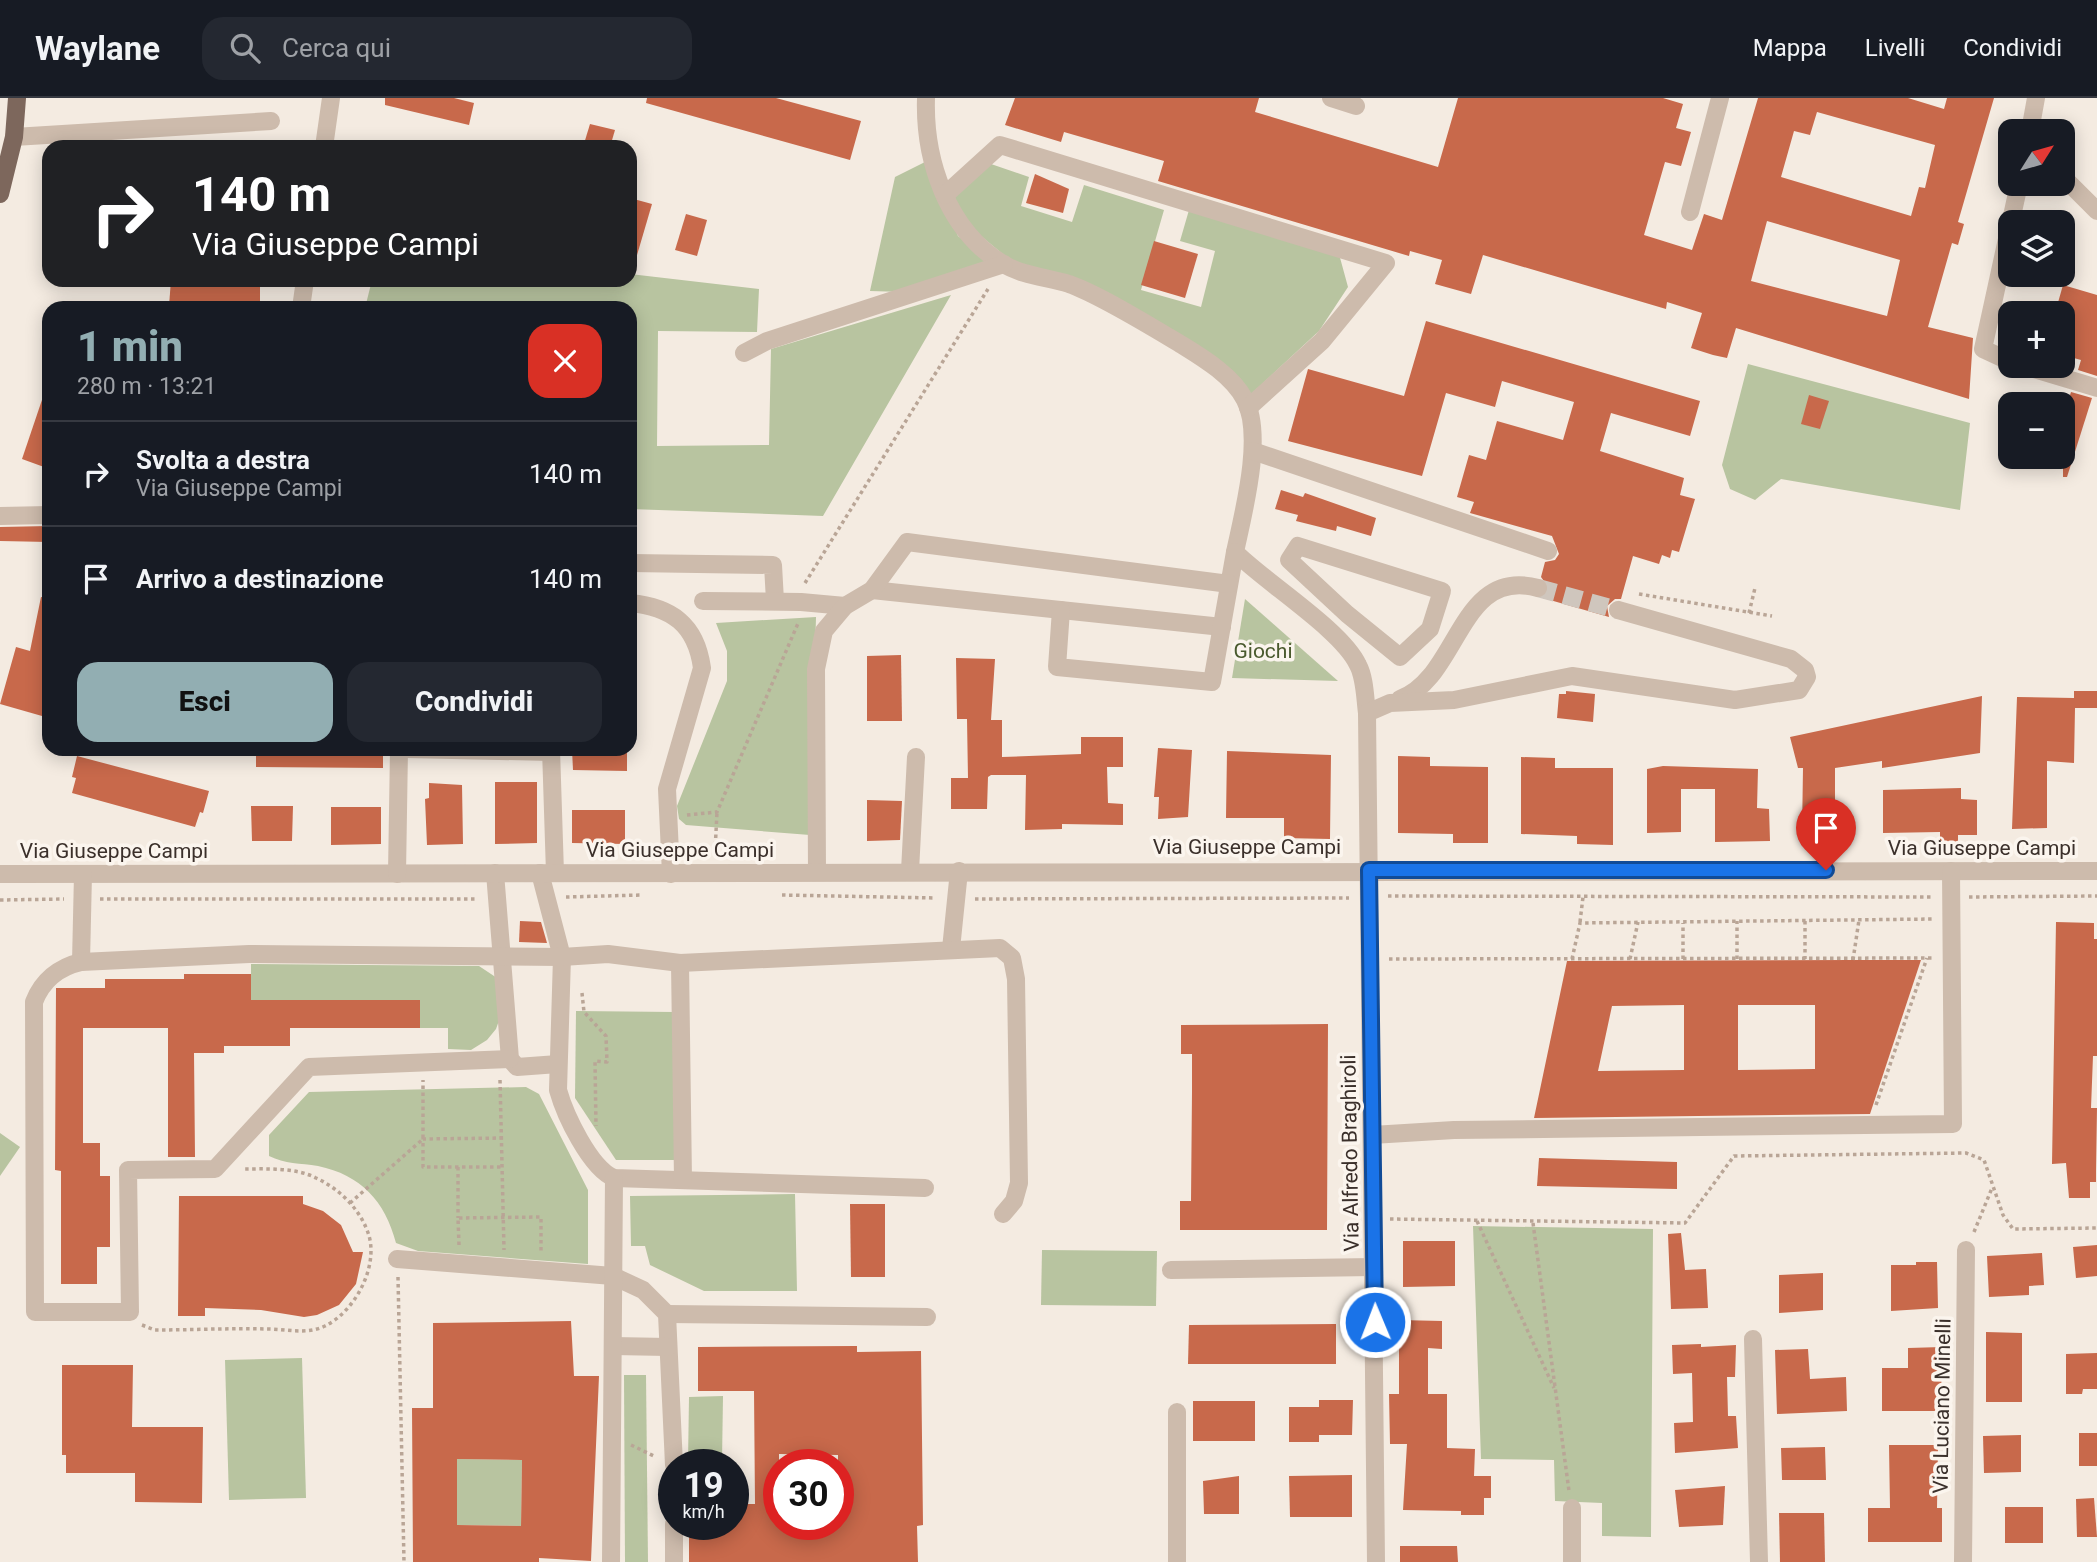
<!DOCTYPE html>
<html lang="it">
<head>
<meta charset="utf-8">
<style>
  :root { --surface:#171b24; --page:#242831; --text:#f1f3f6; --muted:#9ea1a6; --line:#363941; --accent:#92aeb2 }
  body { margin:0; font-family:Roboto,sans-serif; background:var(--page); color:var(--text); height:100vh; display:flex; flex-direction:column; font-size:26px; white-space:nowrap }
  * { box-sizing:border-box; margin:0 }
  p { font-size:23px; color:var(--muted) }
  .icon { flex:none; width:38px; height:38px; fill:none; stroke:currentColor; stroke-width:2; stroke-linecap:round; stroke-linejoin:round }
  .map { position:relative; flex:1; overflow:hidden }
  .panel { position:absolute; left:42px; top:203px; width:595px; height:455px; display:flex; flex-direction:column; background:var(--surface); border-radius:21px; box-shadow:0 4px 18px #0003 }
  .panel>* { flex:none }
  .banner { position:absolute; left:42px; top:42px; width:595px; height:147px; border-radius:21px; box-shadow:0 4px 18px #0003; background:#202124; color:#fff; overflow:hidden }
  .needle { width:46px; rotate:53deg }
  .fabs { position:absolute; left:1998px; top:21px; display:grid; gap:14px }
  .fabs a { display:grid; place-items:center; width:77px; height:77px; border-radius:14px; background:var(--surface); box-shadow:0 4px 18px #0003; font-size:35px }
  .speed { position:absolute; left:658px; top:1351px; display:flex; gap:14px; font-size:35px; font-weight:700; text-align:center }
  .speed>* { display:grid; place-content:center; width:91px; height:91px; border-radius:50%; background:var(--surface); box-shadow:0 4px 18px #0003; line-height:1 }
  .speed small { font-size:18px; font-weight:400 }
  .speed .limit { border:10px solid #d22; background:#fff; color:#111 }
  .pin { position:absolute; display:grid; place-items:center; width:60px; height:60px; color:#fff; margin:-72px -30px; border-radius:50% 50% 50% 0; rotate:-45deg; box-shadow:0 0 7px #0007 }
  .pin .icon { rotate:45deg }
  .me { position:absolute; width:77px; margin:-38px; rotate:359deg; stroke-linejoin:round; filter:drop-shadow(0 0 5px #0008) }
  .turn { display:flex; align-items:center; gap:24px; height:147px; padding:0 35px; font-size:32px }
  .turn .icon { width:91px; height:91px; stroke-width:2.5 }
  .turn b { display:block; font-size:49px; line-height:60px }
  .round { display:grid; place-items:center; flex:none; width:74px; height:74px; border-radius:21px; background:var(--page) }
  .summary { display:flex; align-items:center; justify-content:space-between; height:119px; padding:0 35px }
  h1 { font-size:42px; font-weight:800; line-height:52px; color:var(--accent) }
  .cta { display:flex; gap:14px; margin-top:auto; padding:14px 35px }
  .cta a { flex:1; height:80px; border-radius:21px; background:var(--accent); color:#111; font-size:28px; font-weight:800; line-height:80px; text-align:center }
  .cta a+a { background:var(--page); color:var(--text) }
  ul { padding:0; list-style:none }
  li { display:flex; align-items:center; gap:21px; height:105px; padding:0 35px; border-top:2px solid var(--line) }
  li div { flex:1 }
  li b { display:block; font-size:26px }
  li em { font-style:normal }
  header { display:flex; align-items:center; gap:42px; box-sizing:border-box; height:98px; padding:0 35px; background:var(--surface); border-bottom:2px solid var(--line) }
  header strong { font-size:33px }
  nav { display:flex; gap:38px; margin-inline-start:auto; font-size:24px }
  .search { width:490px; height:63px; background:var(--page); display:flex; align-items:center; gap:18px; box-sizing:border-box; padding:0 24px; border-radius:21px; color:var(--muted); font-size:26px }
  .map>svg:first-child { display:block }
  .green { fill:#b8c4a0 }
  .building { fill:#c8694b; fill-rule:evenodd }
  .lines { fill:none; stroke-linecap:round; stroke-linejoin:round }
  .minor-tunnel { stroke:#cfc6bd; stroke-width:18; stroke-dasharray:18 9; stroke-linecap:butt }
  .path { stroke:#b9a596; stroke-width:3.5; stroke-dasharray:3.5 3.5; stroke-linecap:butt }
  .minor { stroke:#cdbbac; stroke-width:18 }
  .major { stroke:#7d675c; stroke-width:18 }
  .route-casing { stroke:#114b97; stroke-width:18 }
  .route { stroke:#1a73e8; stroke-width:12 }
  .labels { text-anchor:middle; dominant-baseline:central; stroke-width:7; stroke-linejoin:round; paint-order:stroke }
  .park-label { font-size:21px; fill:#4a5a2e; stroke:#fbf5ee }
  .street-label { font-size:21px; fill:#3b302b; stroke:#fbf5ee }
</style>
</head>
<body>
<header>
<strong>Waylane</strong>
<div class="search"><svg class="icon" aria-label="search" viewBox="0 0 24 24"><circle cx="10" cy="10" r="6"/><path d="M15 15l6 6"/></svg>Cerca qui</div>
<nav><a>Mappa</a><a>Livelli</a><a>Condividi</a></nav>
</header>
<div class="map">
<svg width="2097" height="1464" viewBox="0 0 2097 1464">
  <rect width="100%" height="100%" fill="#f4ebe1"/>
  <g class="green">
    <polygon points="927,63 958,138 994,165 903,194 870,193 895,79"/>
    <polygon points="991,66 1029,79 1021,108 1072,124 1084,87 1164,112 1141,192 1201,209 1215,153 1180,143 1189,112 1339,156 1348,189 1319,233 1249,298 1213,260 1010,162 970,129 953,98"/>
    <polygon points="630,176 759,191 757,234 658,233 657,348 769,347 771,251 951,197 823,418 630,411 630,210 365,210 372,182 630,182"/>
    <polygon points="1748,266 1970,325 1960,412 1781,381 1755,402 1730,391 1722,367"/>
    <polygon points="1245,501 1338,583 1232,580"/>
    <polygon points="816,519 810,737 686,727 679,721 677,708 727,583 727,553 716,525"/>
    <polygon points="251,866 479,868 497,880 502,914 496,931 487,942 471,952 448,951 448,930 420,930 420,902 251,902"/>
    <polygon points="576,913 674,914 674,1062 616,1062 575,1000"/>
    <path d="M526,989L539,996L588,1092V1166L418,1153L396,1145C385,1103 361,1077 318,1068C300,1065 285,1066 269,1058V1037L309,994Z"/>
    <polygon points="0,1035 20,1049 0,1078"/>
    <polygon points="795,1096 797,1193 704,1193 650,1167 645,1148 631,1148 630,1098"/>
    <polygon points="1473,1128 1653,1131 1651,1439 1602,1438 1602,1405 1555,1403 1554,1362 1481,1361"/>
    <polygon points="1042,1152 1157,1153 1156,1208 1041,1207"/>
    <polygon points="302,1260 306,1400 229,1402 225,1262"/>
    <polygon points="624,1277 646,1277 648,1464 625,1464"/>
    <polygon points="723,1298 722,1362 688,1363 689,1299"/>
    <polygon points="457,1361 522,1362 521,1428 457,1427"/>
  </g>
  <g class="building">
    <polygon points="385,0 454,0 474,5 469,27 385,7"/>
    <polygon points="647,0 776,0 861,23 850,62 646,5"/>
    <path d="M1015,0H1259L1255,14L1438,69L1458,0H1663L1683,6L1676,30L1691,34L1681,68L1665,64L1644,137L1692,152L1704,116L1722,122L1758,0H1908L1944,11L1947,0H1994L1958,124L1964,126L1958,147L1952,145L1928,229L1973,240L1969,301L1736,230L1727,260L1713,257L1691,250L1702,215L1667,204L1666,211L1483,157L1471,196L1435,186L1442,162L1410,153L1409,158L1158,83L1164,63L1064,34L1061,44L1005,27ZM1817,14L1935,47L1925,90L1919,89L1911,118L1781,79L1794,33L1810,37ZM1767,123L1900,162L1887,218L1751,183Z"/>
    <polygon points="590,26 615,32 610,49 583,49"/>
    <polygon points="1035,76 1069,91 1063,115 1026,105"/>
    <polygon points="630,100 652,106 635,164 630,163"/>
    <polygon points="686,116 707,122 697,158 675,152"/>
    <polygon points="1154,143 1198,156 1185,200 1141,187"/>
    <polygon points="171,182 260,182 260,210 169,208"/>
    <polygon points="2063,187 2097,197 2097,278 2078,272 2081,262 2063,257 2063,215 2055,215"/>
    <polygon points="1426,223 1700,303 1690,338 1611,315 1600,353 1684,380 1680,397 1695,401 1679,454 1672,452 1670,460 1662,457 1659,466 1633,458 1621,501 1615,501 1607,508 1609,519 1543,500 1549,490 1541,479 1545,464 1555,462 1559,456 1552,438 1470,415 1474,404 1457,399 1469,357 1486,362 1497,323 1563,342 1574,304 1502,283 1495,309 1446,295 1422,378 1288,343 1308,271 1404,298"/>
    <polygon points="46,290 49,291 49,354 44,369 22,361"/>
    <polygon points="2071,294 2092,300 2067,379 2063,379 2063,320"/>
    <polygon points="1809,297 1829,303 1820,331 1801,326"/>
    <polygon points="1281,392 1303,399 1305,395 1376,420 1371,438 1337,428 1336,433 1296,423 1298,417 1275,411"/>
    <polygon points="49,428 49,444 0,443 0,429"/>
    <polygon points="41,499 49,500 49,620 0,606 16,549 30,553"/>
    <polygon points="901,557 902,623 867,623 867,558"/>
    <polygon points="956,560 995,561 991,622 1002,622 1002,659 1081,656 1081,639 1123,639 1123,669 1107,669 1108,705 1123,706 1123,727 1062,726 1062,731 1025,732 1026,677 991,677 988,679 987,711 951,711 951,680 968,680 967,621 957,621"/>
    <polygon points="1566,593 1595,596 1593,624 1557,620 1559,596 1566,596"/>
    <polygon points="2074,593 2097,593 2097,610 2075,610 2074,665 2047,663 2047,730 2012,731 2017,599 2074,600"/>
    <polygon points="1982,598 1980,655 1882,670 1882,663 1835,670 1835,735 1802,735 1803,670 1798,670 1790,639"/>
    <polygon points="1158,650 1192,652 1188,719 1158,721 1159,699 1154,699"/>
    <polygon points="256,651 383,651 383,670 256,669"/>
    <polygon points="572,651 627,651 627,673 573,672"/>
    <polygon points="1227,653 1331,657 1330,741 1284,740 1284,720 1226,720"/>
    <polygon points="77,658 209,693 203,715 200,714 195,729 72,695 76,680 72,679"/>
    <polygon points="1398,658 1430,659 1430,668 1488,669 1488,745 1453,745 1453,736 1398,735"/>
    <polygon points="1521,659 1555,660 1555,670 1613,670 1613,747 1577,746 1577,738 1521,736"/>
    <polygon points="1663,668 1758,671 1757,710 1769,711 1770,743 1715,744 1715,691 1681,691 1681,734 1647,735 1647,671"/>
    <polygon points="495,684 537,684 537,745 495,746"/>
    <polygon points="429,685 462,687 463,746 427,747 425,701 429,700"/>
    <polygon points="1961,690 1961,701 1977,702 1977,737 1958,737 1958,745 1940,745 1940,734 1883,735 1883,692"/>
    <polygon points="867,702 902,703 900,742 867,743"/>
    <polygon points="251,708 293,708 292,743 252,743"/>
    <polygon points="331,709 381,709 381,746 331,747"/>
    <polygon points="572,712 625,712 625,746 572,745"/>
    <polygon points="520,823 541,824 547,845 519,844"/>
    <polygon points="2056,824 2094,825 2094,841 2097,841 2097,958 2093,958 2091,1010 2097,1010 2096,1073 2096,1084 2090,1084 2090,1100 2069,1100 2066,1065 2052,1066"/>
    <path d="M1853,862H1921L1870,1016L1534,1020L1567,863ZM1684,907V972L1598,973L1612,908ZM1738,907H1815V971L1738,972Z"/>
    <polygon points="184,876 251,876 251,902 420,902 420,930 290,930 290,948 224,948 224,955 194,955 195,1059 168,1059 168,930 83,930 83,1045 100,1045 100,1078 110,1078 110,1149 97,1149 97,1186 61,1186 61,1073 55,1072 56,890 105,890 105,881 184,881"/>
    <polygon points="1328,926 1327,1132 1180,1132 1180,1103 1191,1103 1192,994 1192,956 1181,956 1181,927"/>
    <polygon points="1539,1060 1677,1064 1677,1091 1537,1088"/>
    <polygon points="179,1098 303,1098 303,1106 323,1113 341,1127 353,1154 363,1154 356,1186 339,1207 317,1217 304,1219 261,1212 205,1210 205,1218 178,1218"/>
    <polygon points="850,1106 885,1106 885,1179 851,1179"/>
    <polygon points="1681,1135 1685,1172 1706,1171 1708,1210 1671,1211 1668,1136"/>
    <polygon points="1403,1143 1455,1143 1455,1188 1403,1189"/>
    <polygon points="2097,1147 2097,1178 2076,1180 2073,1149"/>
    <polygon points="2042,1155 2044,1187 2029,1188 2029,1197 1989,1199 1987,1158"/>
    <polygon points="1916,1164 1937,1164 1938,1210 1891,1213 1891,1167 1916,1167"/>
    <polygon points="1823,1175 1823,1212 1779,1215 1779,1177"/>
    <polygon points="1399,1222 1442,1223 1442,1251 1428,1250 1428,1296 1447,1296 1447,1350 1475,1351 1474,1378 1491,1378 1491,1400 1484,1400 1484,1417 1461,1417 1461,1413 1403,1412 1407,1346 1390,1346 1389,1296 1399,1296"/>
    <path d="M571,1223L574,1278H599L591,1463L539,1460V1464H413L412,1310H433V1225ZM457,1361L522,1362L521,1428L457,1427Z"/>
    <polygon points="1336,1226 1336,1266 1188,1266 1189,1227"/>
    <polygon points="1986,1234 2022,1235 2022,1304 1986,1304"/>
    <polygon points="1701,1246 1701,1249 1736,1247 1735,1279 1727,1279 1728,1318 1736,1318 1738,1350 1675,1355 1674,1325 1693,1324 1692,1275 1673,1276 1672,1247"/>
    <path d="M857,1248V1254L921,1253L923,1427L917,1428L918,1464H689V1426H733V1406H755L754,1293H698V1249ZM779,1356L838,1357V1426H779Z"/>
    <polygon points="1942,1249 1941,1313 1882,1313 1882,1270 1908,1270 1908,1250"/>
    <polygon points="1808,1251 1810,1281 1846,1279 1847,1313 1777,1316 1775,1252"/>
    <polygon points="2097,1255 2097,1291 2083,1291 2082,1296 2066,1296 2066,1256"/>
    <polygon points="62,1267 133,1267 132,1329 203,1329 202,1405 135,1404 135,1375 66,1375 66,1357 62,1357"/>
    <polygon points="1319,1302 1353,1302 1352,1337 1319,1337 1319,1344 1289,1344 1289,1309 1319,1309"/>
    <rect x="1193" y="1303" width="62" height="40"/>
    <rect x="2079" y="1335" width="18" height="33"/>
    <polygon points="2021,1337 2021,1374 1984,1375 1983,1338"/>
    <polygon points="1889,1347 1938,1347 1937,1410 1942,1410 1942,1444 1868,1444 1868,1410 1890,1410"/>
    <polygon points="1825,1349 1826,1382 1782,1382 1781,1350"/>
    <polygon points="1352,1377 1352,1419 1290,1419 1289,1378"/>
    <polygon points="1239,1378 1239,1416 1204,1416 1203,1383"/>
    <polygon points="1725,1388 1723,1427 1679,1429 1675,1392"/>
    <polygon points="2094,1400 2097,1439 2077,1439 2076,1401"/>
    <rect x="2005" y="1409" width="38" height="36"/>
    <polygon points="1779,1415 1824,1415 1825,1464 1780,1464"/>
    <polygon points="1400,1448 1457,1448 1458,1464 1400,1464"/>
  </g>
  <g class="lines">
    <polyline class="minor-tunnel" points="1538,490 1618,512"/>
    <g class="path">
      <polyline points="805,485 988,191"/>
      <polyline points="1639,496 1772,518"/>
      <polyline points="1749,515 1755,490"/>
      <polyline points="687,717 717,714 799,523"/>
      <polyline points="715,754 717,714"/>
      <polyline points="782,797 936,800"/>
      <polyline points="1388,798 1933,799"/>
      <polyline points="566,799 642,797"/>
      <polyline points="1969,799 2097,798"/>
      <polyline points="100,801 477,801"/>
      <polyline points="975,801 1349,800"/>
      <polyline points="0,802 64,801"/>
      <polyline points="1805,823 1805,861"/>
      <polyline points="1580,824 1583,799"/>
      <polyline points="1389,861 1934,860"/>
      <polyline points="1572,861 1580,825 1933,821"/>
      <polyline points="1630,861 1638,824"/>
      <polyline points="1683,861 1683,825"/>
      <polyline points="1737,861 1737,823"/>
      <polyline points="1853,862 1859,822"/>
      <polyline points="582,895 584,914 606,938 607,964 595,963 596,1028"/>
      <polyline points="500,982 504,1152"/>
      <polyline points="1876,1007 1927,860"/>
      <polyline points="503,1040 423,1041 423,1069 503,1069"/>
      <polyline points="458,1069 458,1120"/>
      <polyline points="350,1105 423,1041 423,982"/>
      <polyline points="1390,1121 1685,1125 1734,1058 1966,1055 1984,1062 2003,1117 2013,1131 2097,1130"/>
      <polyline points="1477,1123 1554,1290"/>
      <polyline points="1533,1125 1569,1393"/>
      <polyline points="1974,1134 1992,1090"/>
      <polyline points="459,1147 458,1120 541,1119 541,1153"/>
      <polyline points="398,1179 404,1464"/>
      <path d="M142,1227L155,1232C192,1232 230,1230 267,1231C287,1231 306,1237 325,1228C356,1213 381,1165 367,1132C358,1109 338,1090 316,1080C295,1069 265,1071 242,1071"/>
      <polyline points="631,1347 656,1359"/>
    </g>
    <g class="minor">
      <path d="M926,0C924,62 947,132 1003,166C1024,178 1046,179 1069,186C1100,197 1152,229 1182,247C1203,260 1233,278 1245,302C1264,338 1243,416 1235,454C1266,485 1342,532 1358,567C1365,580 1365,600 1367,615"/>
      <polyline points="1331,0 1356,8"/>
      <polyline points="2030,33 2036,0"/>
      <polyline points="14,39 271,23"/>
      <polyline points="324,49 331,0"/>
      <polyline points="2063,79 2097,113"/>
      <polyline points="945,97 1000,47 1386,165 1322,243 1248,310"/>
      <polyline points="1690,114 1720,0"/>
      <polyline points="301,210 305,182"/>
      <polyline points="744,255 767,243 1004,166"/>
      <polyline points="2011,264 1983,251 2019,86"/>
      <polyline points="2024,268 2097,290"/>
      <polyline points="1253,353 1548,453"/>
      <polyline points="0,418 49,417"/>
      <polygon points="1298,448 1442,493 1430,531 1400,559 1347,516 1289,462"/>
      <polyline points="630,465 773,467 775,503"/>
      <polyline points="872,492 1222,529"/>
      <polyline points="703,503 801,504 845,508"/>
      <path d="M630,505C671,509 696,526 702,570L667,691L671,776"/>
      <polyline points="1061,512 1057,569 1212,584 1235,454"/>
      <path d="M1400,601C1459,580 1459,468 1538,490"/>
      <polyline points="406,651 551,654"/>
      <polyline points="551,651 555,775"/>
      <polyline points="910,773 916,659"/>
      <polyline points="817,774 816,571 824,533 845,508 872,492 907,444 1229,486"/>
      <polyline points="495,775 510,961 517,969 558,966"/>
      <path d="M540,775L562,859L558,992C565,1017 590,1070 614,1080L925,1090"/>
      <polyline points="0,776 2097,773"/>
      <polyline points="397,776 399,651"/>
      <polyline points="951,851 959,773"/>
      <polyline points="81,864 83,776"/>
      <polyline points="680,865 683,1082"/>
      <path d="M510,961L309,969L215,1071L128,1072L130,1214H35L34,904C42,883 59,869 81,864L249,856L562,859L608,856L680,865L1000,850L1012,860L1016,881L1019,1085L1014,1103L1003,1116"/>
      <polyline points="1372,1037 1454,1032 1953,1026 1951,773"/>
      <polyline points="397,1161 613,1178 643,1192 667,1216 674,1367"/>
      <polyline points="1171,1172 1374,1169"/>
      <polyline points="667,1216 927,1219"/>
      <polyline points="1753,1241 1759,1464"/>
      <polyline points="613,1248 668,1249"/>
      <polyline points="1572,1410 1572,1464"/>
      <polyline points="611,1464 614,1080"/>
      <polyline points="674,1464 674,1426"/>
      <polyline points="1177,1464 1177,1314"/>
      <polyline points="1376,1464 1367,615 1390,605 1454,602 1572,578 1735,602 1799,592 1807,579 1805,572 1791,561 1618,512"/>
      <polyline points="1963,1464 1966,1152"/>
    </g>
    <polyline class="major" points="0,96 14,39 17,0"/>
  </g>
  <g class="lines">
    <g class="route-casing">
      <polyline id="route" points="1375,1224 1369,772 1826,772"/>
    </g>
    <use href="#route" class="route"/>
  </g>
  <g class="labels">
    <g class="park-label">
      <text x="1263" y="553">Giochi</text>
    </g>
    <g class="street-label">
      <text x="1247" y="749">Via Giuseppe Campi</text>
      <text x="1982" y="750">Via Giuseppe Campi</text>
      <text x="680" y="752">Via Giuseppe Campi</text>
      <text x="114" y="753">Via Giuseppe Campi</text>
      <text transform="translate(1350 1055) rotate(-91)">Via Alfredo Braghiroli</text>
      <text transform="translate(1942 1308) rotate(-89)">Via Luciano Minelli</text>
    </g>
  </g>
</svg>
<div class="fabs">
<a><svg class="needle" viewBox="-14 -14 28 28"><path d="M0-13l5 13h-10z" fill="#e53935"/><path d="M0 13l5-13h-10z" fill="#9ea1a6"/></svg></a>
<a><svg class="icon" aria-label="layers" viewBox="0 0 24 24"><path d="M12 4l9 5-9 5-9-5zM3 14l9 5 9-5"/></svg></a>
<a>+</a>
<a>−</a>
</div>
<div class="speed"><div>19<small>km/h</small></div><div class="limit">30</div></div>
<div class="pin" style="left:1826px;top:772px;background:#d93025"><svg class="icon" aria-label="arrive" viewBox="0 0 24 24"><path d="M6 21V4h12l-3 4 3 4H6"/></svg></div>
<svg class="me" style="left:1375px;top:1224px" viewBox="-20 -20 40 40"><circle r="17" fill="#1a73e8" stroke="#fff" stroke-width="3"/><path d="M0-11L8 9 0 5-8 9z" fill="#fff"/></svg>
<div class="banner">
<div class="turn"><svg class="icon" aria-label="right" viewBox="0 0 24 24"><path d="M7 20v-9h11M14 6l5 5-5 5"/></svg><div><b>140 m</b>Via Giuseppe Campi</div></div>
</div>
<section class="panel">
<div class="summary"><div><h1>1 min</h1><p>280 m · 13:21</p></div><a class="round" style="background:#d93025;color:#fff"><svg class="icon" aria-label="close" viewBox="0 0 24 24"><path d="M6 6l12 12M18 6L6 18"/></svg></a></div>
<ul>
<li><svg class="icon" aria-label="right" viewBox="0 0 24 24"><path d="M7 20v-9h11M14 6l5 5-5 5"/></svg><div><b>Svolta a destra</b><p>Via Giuseppe Campi</p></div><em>140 m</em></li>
<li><svg class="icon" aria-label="arrive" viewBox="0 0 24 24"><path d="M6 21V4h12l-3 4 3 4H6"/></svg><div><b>Arrivo a destinazione</b></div><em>140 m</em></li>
</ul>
<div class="cta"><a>Esci</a><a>Condividi</a></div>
</section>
</div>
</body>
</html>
